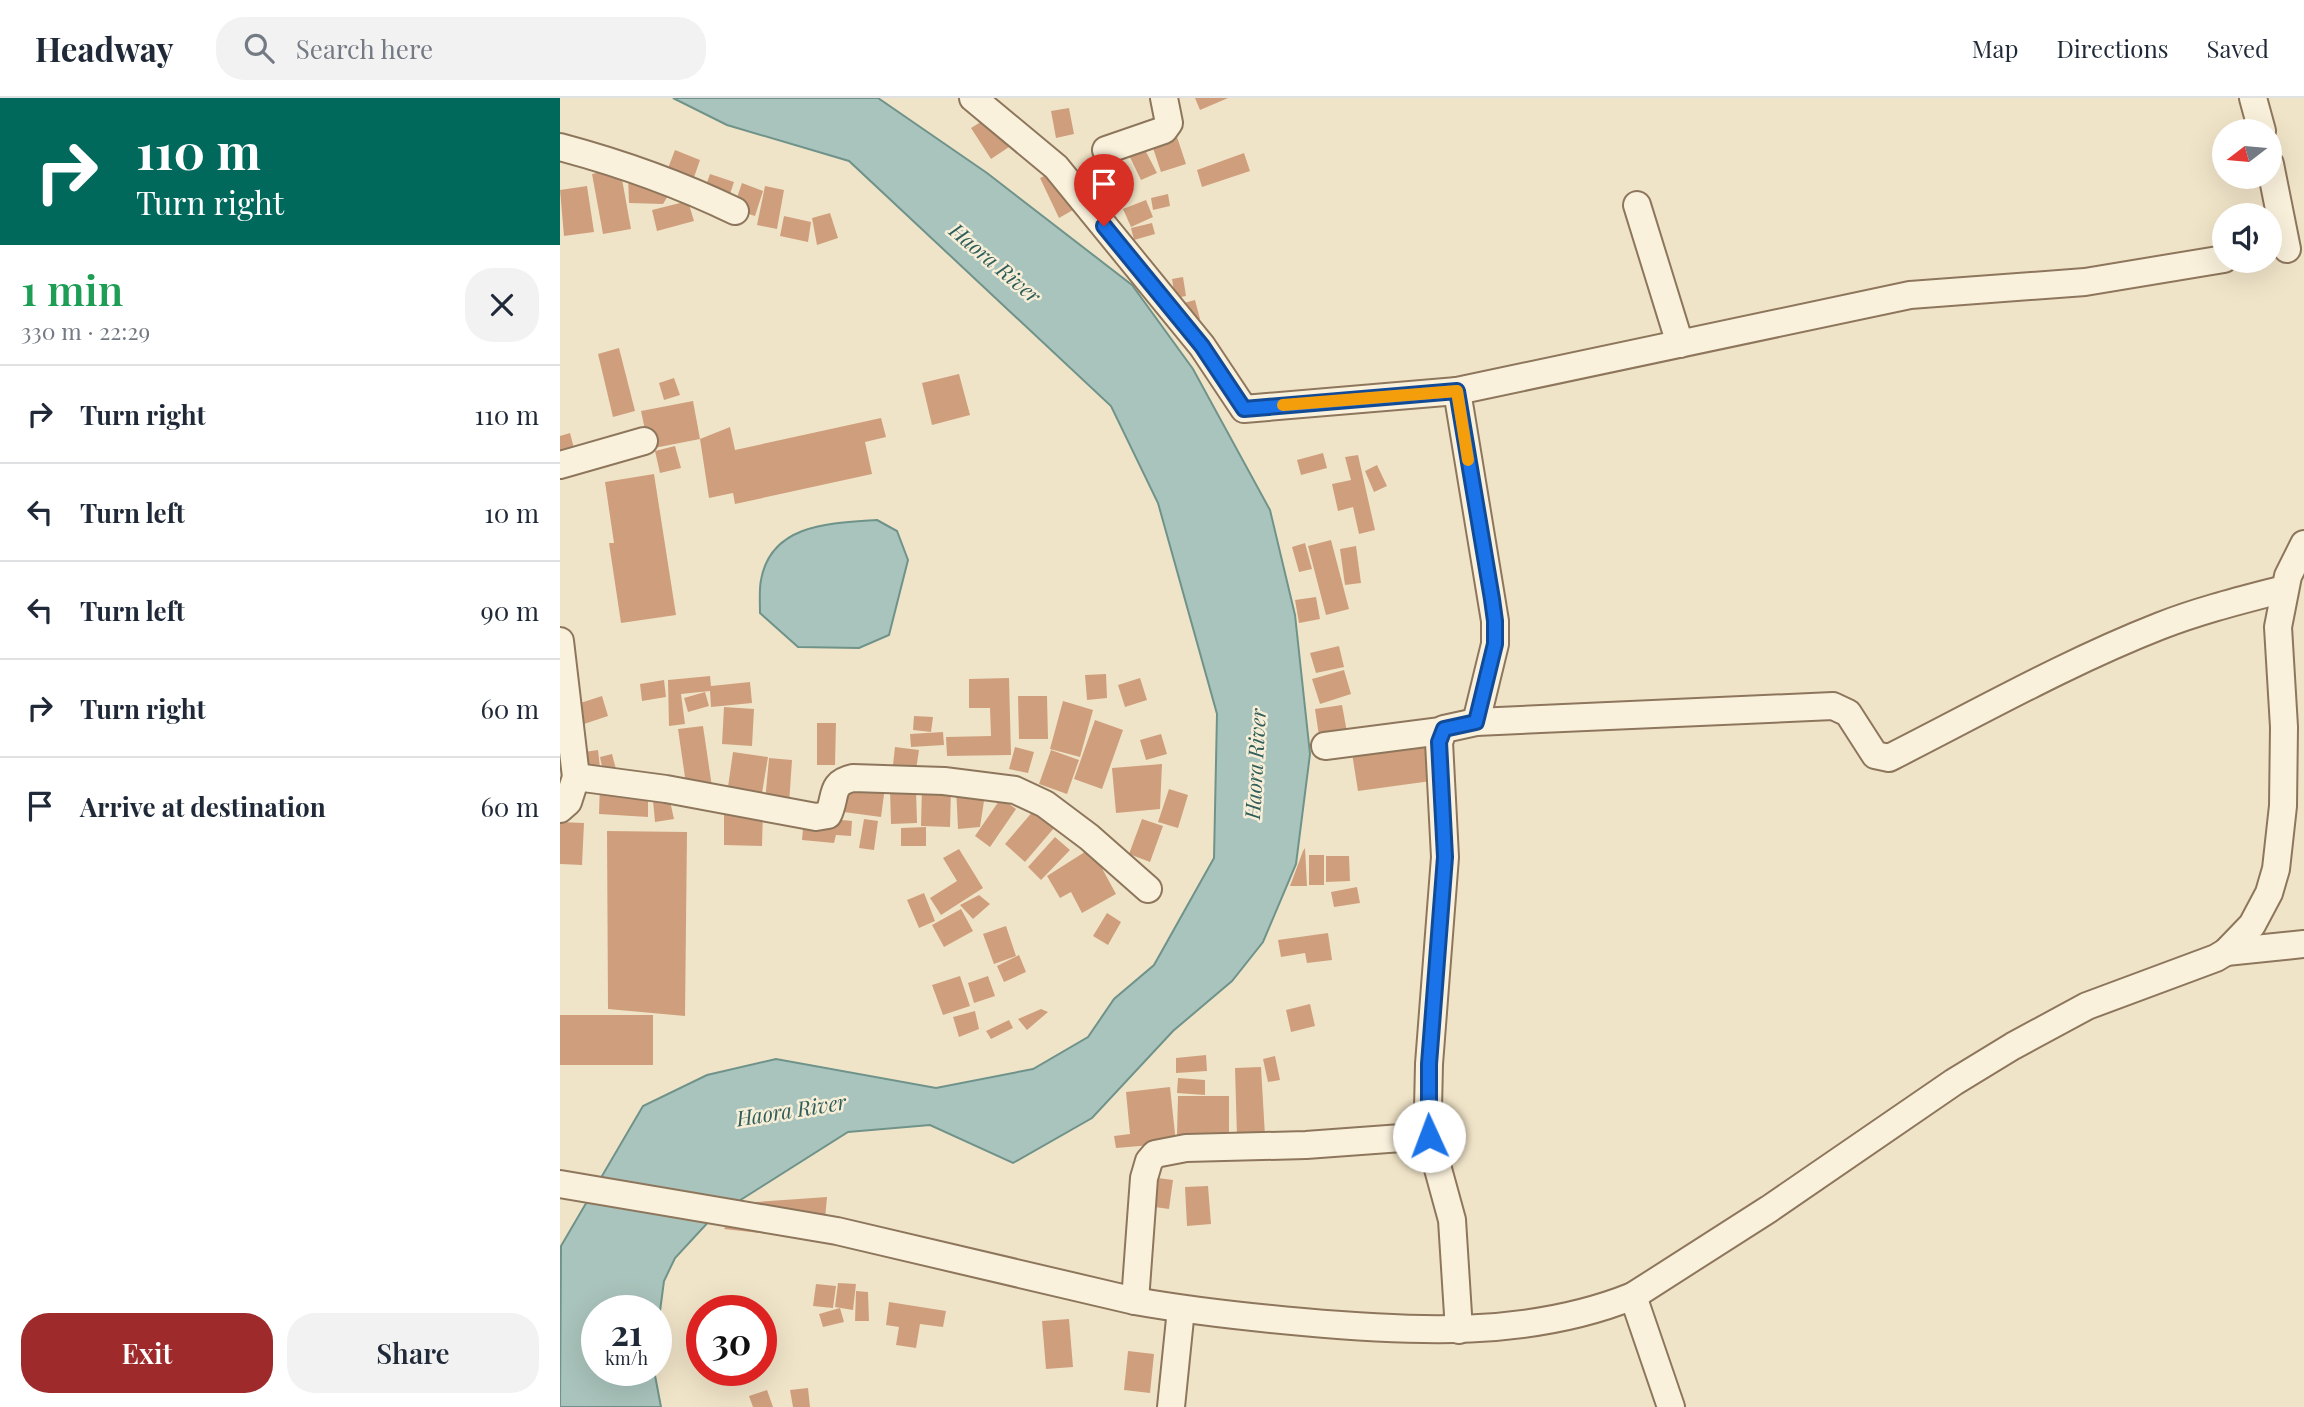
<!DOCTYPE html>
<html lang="en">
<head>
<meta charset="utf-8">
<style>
  :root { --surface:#fff; --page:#f2f2f3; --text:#1f2937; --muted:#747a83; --line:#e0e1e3; --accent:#9e2a2b }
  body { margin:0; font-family:"Playfair Display",serif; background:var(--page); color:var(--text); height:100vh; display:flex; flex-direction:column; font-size:26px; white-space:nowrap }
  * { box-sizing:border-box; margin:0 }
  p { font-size:23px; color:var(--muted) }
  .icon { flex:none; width:38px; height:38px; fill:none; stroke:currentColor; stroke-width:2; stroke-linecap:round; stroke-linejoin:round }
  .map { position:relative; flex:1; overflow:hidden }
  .panel { display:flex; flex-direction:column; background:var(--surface); width:560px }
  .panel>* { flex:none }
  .top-card { background:#00695c; color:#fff; overflow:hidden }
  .needle { width:46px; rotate:254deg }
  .controls { position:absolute; left:1652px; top:21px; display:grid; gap:14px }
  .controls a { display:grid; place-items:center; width:70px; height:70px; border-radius:50%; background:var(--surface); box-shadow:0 7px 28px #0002; font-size:35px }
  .speed { position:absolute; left:21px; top:1197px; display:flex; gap:14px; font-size:35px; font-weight:700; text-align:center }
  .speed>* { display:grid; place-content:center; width:91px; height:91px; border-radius:50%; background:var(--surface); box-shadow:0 7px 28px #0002; line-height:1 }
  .speed small { font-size:18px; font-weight:400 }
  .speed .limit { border:10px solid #d22; background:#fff; color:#111 }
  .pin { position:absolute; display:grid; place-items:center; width:60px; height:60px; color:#fff; margin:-72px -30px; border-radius:50% 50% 50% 0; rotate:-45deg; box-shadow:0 0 7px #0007 }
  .pin .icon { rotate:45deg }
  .me { position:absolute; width:77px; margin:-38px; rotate:358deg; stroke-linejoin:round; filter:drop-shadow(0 0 5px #0008) }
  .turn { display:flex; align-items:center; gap:24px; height:147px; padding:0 21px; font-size:32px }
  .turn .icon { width:91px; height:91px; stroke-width:2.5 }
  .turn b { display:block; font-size:49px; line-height:60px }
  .round { display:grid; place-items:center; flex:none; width:74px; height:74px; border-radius:28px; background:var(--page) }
  .overview { display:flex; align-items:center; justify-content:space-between; height:119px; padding:0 21px }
  h1 { font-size:42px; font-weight:600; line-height:52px; color:#1e9e55 }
  .button { display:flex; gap:14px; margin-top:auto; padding:14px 21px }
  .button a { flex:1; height:80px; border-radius:28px; background:var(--accent); color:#fff; font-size:28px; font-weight:600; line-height:80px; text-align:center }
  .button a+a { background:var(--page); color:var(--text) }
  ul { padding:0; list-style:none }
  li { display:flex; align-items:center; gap:21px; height:98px; padding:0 21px; border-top:2px solid var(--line) }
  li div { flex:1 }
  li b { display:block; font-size:26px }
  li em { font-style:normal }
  header { display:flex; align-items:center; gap:42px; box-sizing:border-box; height:98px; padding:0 35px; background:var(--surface); border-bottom:2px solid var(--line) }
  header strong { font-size:33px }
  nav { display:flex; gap:38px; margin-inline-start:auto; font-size:24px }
  .search { width:490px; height:63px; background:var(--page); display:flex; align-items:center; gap:18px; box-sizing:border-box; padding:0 24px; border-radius:28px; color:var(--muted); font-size:26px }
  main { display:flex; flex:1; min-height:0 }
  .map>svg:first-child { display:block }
  .water { fill:#a9c4bc; stroke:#6f938a; stroke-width:2 }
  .building { fill:#cf9f7d }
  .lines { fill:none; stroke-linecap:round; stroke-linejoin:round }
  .minor-casing { stroke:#8d765c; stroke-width:30 }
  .minor { stroke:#faf1dc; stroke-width:26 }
  .route-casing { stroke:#114b97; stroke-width:18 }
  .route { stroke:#1a73e8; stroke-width:12 }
  .slow { stroke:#f59e0b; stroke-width:12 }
  .labels { text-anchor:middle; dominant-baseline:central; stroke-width:5; stroke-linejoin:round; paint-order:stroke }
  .water-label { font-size:21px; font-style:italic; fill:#2f5d5a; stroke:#f7eed8 }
</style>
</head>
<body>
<header>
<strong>Headway</strong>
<div class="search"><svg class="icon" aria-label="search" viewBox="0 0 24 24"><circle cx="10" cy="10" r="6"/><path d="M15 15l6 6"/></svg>Search here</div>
<nav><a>Map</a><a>Directions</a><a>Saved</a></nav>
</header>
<main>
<section class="panel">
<div class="top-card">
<div class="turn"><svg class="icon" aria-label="right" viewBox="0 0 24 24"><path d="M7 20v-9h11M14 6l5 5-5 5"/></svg><div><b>110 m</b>Turn right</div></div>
</div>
<div class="overview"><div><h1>1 min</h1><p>330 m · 22:29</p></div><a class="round"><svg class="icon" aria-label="close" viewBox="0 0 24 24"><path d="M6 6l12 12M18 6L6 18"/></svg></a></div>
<ul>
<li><svg class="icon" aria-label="right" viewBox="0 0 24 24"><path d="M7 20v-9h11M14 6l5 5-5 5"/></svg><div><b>Turn right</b></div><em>110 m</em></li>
<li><svg class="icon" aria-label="left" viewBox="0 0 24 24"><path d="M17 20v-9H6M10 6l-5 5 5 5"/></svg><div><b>Turn left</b></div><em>10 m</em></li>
<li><svg class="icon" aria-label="left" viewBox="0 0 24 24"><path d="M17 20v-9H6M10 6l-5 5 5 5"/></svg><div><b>Turn left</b></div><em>90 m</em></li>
<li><svg class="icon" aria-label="right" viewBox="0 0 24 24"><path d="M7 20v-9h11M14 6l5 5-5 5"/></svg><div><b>Turn right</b></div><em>60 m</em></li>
<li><svg class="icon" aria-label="arrive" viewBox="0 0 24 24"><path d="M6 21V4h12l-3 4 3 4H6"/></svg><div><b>Arrive at destination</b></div><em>60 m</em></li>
</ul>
<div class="button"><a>Exit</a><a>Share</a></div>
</section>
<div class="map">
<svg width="1744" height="1309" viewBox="0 0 1744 1309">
  <rect width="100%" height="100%" fill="#f0e4c8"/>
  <g class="water">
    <polygon points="113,0 318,0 427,75 572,187 633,271 710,412 735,517 750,656 736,766 703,844 672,883 613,933 532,1020 453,1065 370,1027 288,1034 152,1120 115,1160 104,1183 96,1243 96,1213 37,1213 37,1272 94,1272 101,1309 0,1309 1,1148 83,1008 147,977 216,961 376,990 473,971 528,939 554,901 594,867 654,760 657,616 598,405 551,308 289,63 167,27"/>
    <path d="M317,422L337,433L348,462L329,537L299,550L238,549L200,515C200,504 199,492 201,482C211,425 272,425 317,422Z"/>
  </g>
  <g class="building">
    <polygon points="635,0 668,0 640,12"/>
    <polygon points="509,10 514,36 496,40 491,13"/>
    <polygon points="442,11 461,41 431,61 411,30"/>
    <polygon points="613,27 626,66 601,74 588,35"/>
    <polygon points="582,46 597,75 581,82 567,53"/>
    <polygon points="115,52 140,62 131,88 105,78"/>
    <polygon points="684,55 690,73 642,89 637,72"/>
    <polygon points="505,68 502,90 513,112 499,120 480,80"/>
    <polygon points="60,70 71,131 43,136 32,76"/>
    <polygon points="150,76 174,84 168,102 144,93"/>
    <polygon points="68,78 114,88 103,106 69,105"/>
    <polygon points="182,85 203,93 195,118 173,111"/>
    <polygon points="27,88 34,134 4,138 0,92"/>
    <polygon points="205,88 224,92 217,131 197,127"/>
    <polygon points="608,96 610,108 593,112 591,100"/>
    <polygon points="586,102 593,119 571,129 563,111"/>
    <polygon points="128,103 134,123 97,133 92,112"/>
    <polygon points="270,115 278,140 257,147 252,120"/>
    <polygon points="224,118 251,124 248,144 220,138"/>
    <polygon points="592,125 595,136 574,142 571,130"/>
    <polygon points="623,179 626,198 615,200 612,181"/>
    <polygon points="635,202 640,221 615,228 609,209"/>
    <polygon points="59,250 75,313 53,319 38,256"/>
    <polygon points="399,276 410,317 372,327 362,285"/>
    <polygon points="114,280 120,297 104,302 99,285"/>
    <polygon points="133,303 140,341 89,351 81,313"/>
    <polygon points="321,320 326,339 305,344 312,376 175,406 173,395 149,400 140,341 170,329 175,352"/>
    <polygon points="10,335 15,354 0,358 0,338"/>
    <polygon points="115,348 121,370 100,375 95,353"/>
    <polygon points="763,355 767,370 741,377 737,362"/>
    <polygon points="798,357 815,432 799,436 793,409 778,413 772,386 791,382 785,359"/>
    <polygon points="817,367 827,388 814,394 805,373"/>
    <polygon points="94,376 116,517 61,525 49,445 54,445 45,384"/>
    <polygon points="771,442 789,511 766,517 748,448"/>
    <polygon points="745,445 752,471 739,474 732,449"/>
    <polygon points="796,448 801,485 785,487 780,451"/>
    <polygon points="756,499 760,521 739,525 735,502"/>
    <polygon points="779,548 784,569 756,575 750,555"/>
    <polygon points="784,572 791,596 760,606 752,581"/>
    <polygon points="546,576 547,600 527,602 525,577"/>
    <polygon points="150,578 151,588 190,584 192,605 151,609 150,593 121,596 125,626 109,628 108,582"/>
    <polygon points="449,580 451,657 387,658 386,639 431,638 430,610 409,610 409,581"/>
    <polygon points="580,580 587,602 565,609 558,587"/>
    <polygon points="104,582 106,599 82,603 80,586"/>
    <polygon points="145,594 149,608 128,614 124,600"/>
    <polygon points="42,598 48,618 18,628 11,608"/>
    <polygon points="458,598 487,598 488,641 459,641"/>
    <polygon points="503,603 533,612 520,659 490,651"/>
    <polygon points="782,607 787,634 759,638 755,611"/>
    <polygon points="164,609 194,611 192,648 162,646"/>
    <polygon points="354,618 373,619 371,634 353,632"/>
    <polygon points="535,622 563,632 542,691 514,681"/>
    <polygon points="257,625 276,625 275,667 257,667"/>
    <polygon points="143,628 152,689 127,693 118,631"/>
    <polygon points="383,634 384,647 351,649 350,636"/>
    <polygon points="601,636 607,656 586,662 580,642"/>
    <polygon points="864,639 871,683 798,693 791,649"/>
    <polygon points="335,649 359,652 355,679 332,676"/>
    <polygon points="455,649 474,654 468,675 449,671"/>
    <polygon points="38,652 41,678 20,677 17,655"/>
    <polygon points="491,652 519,662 507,696 479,686"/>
    <polygon points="173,654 208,659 201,701 167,696"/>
    <polygon points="52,656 57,675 44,678 40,659"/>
    <polygon points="209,660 232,662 229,706 205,704"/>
    <polygon points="602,666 600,711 556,715 552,670"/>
    <polygon points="40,686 88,694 88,719 39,716"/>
    <polygon points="285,687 325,689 321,719 276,713"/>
    <polygon points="362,688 391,690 390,729 361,728"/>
    <polygon points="396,689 426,690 420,729 398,731"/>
    <polygon points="356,691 357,725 331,726 330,692"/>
    <polygon points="609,691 628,697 618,730 598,724"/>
    <polygon points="92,692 108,694 114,721 95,724"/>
    <polygon points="441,700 456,711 430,749 415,738"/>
    <polygon points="480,705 500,723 465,764 445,746"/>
    <polygon points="164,713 203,713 202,748 164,747"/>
    <polygon points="244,718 292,723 291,738 276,737 274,745 242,742"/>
    <polygon points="304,721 318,723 314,752 299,750"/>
    <polygon points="582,721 603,728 590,764 569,756"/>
    <polygon points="0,724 24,725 22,767 0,766"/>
    <polygon points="366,729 366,748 341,748 341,730"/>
    <polygon points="47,733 127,734 125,918 48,911"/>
    <polygon points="495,739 510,752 481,782 468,769"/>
    <polygon points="531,750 556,796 522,815 511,794 500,800 487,778"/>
    <polygon points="745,750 747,788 730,788 743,753"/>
    <polygon points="399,751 423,790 381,817 370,800 397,783 383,760"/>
    <rect x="749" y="757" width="15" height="30"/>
    <polygon points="766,758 789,758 790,783 766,784"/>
    <polygon points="797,789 800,805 774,809 771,794"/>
    <polygon points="364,795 375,823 359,830 347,802"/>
    <polygon points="419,797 430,806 413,821 400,807"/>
    <polygon points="401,811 413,833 384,849 372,827"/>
    <polygon points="547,815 561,824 548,847 533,838"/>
    <polygon points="446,828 456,858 434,866 423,836"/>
    <polygon points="768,835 772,862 747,865 745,855 721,859 718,842"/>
    <polygon points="459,857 466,874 444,884 437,868"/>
    <polygon points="400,878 410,908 383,917 372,887"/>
    <polygon points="428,878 435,898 414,905 408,885"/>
    <polygon points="750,906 755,928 731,934 726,912"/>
    <polygon points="481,911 488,914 467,932 458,921"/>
    <polygon points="415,913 419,931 399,939 393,919"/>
    <rect x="0" y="917" width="93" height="50"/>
    <polygon points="449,922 453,930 431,941 426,933"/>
    <polygon points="646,957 647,973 616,975 616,960"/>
    <polygon points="715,958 720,982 708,984 703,961"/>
    <polygon points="701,969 705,1038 677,1039 675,970"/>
    <polygon points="618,980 645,982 645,997 617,995"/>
    <polygon points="610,989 616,1045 556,1050 554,1038 570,1036 566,994"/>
    <polygon points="618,998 669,998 669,1038 617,1037"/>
    <polygon points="590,1079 613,1082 609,1111 587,1108"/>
    <polygon points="648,1088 651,1126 627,1128 625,1089"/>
    <polygon points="267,1099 263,1142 164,1131 181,1105"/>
    <polygon points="278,1185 296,1186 293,1212 275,1209"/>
    <polygon points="256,1186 276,1188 273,1210 253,1208"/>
    <polygon points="296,1193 308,1194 309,1223 295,1223"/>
    <polygon points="329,1204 386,1213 383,1229 360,1226 356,1250 336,1247 339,1229 326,1227"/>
    <polygon points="280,1210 284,1224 263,1229 259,1216"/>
    <polygon points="509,1221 513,1269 486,1271 482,1223"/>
    <polygon points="568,1253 594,1256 590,1295 564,1292"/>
    <polygon points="248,1290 250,1309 233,1309 230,1292"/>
    <polygon points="207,1292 213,1309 193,1309 189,1298"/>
  </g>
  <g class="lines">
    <g class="minor-casing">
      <g id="minor">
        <polyline points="413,0 496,69 642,248 684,311 897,293"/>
        <polyline points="1693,0 1702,33"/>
        <path d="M0,49C60,65 119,86 175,113"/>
        <polyline points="546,52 604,32 609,25 604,0"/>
        <polyline points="1710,66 1727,151"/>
        <polyline points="1077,107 1120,246"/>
        <polyline points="0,367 84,343"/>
        <polyline points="0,543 16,679 8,704 0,711"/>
        <polyline points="916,624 935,546 935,523 897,293 1350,197 1525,184 1664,161"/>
        <polyline points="765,648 881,633"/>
        <path d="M16,679L106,691L256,719L268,717C277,699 269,685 293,680L384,683L455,692L485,706L529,739L588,791"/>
        <polyline points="1666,854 1744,846"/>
        <path d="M0,1086L277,1133L575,1203C631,1213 687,1219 743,1224C853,1234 969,1240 1073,1198L1209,1111L1394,984L1453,948L1527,908L1656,860L1666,854L1692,827L1709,795L1716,771L1723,708L1724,629L1718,529L1728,478L1744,446"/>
        <polyline points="1073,1198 1111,1309"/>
        <polyline points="575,1203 584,1080 589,1063 595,1056 626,1050 746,1047 869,1038"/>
        <path d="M899,1232L892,1122L869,1038L868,1011L869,966L885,759L879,644L884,631L916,624L1273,608L1288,615L1315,657L1329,660C1418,615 1508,564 1600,528C1641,512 1682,502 1724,491"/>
        <polyline points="611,1309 621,1211"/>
      </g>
    </g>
    <use href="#minor" class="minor"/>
  </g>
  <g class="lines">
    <g class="route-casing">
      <polyline id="route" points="544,128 642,248 684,311 897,293 932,501 935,523 935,546 916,624 884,631 879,644 885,759 869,966 869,1038"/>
    </g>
    <use href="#route" class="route"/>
    <polyline class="slow" points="723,307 897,293 908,362"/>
  </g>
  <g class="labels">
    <g class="water-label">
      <text transform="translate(436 164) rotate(40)">Haora River</text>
      <text transform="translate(694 666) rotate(-87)">Haora River</text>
      <text transform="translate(231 1011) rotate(-9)">Haora River</text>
    </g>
  </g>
</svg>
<div class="controls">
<a><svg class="needle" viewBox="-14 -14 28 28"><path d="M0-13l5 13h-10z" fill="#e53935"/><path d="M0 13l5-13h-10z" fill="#747a83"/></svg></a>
<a><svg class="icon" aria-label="sound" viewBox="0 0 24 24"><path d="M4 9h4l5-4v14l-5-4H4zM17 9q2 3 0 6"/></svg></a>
</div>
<div class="speed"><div>21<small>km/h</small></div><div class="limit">30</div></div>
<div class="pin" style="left:544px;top:128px;background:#d93025"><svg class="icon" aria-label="arrive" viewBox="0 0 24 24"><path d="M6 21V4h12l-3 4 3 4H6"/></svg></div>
<svg class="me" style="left:869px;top:1038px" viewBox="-20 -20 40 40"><circle r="19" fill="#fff"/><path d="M0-13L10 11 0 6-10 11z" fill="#1a73e8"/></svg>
</div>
</main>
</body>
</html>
